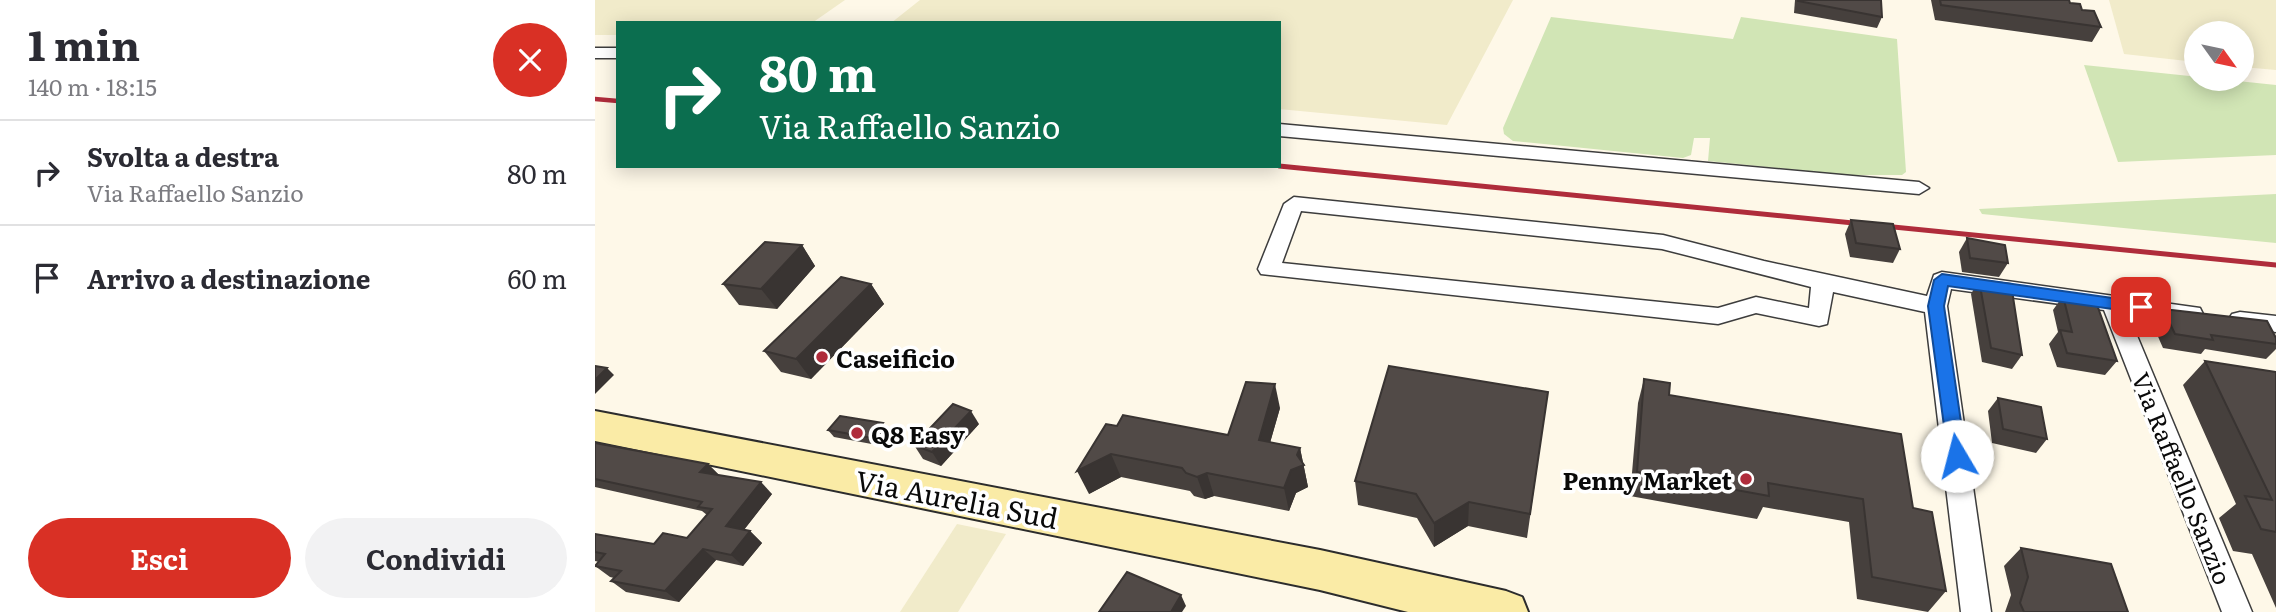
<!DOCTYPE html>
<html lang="it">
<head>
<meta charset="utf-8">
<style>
  :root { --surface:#fff; --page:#f2f2f3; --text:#2b2b33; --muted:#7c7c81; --line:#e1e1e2; --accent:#d93025 }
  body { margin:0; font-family:Literata,serif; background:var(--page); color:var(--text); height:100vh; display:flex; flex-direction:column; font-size:26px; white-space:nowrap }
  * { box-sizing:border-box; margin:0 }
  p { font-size:23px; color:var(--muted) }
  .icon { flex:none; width:38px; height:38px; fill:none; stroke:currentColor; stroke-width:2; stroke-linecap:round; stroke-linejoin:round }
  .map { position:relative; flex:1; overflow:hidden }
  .side { display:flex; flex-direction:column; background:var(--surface); width:595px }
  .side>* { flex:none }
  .hud { position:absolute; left:21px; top:21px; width:665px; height:147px; border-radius:0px; box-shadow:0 4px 18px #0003; background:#0b6e4f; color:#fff; overflow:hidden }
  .needle { width:46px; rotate:123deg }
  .tools { position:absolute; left:1589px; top:21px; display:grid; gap:14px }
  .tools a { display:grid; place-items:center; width:70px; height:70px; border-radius:50%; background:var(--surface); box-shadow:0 4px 18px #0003; font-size:35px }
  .pin { position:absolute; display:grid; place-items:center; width:60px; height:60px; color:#fff; margin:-30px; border-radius:14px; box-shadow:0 4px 10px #0006 }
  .me { position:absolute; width:77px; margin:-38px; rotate:352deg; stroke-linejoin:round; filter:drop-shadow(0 0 5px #0008) }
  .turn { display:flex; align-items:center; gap:24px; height:147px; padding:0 28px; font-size:32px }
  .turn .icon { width:91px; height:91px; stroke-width:2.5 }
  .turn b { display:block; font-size:49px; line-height:60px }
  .round { display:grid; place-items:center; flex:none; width:74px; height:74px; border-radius:37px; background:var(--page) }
  .headline { display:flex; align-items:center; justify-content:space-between; height:119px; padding:0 28px }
  h1 { font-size:42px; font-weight:700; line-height:52px }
  .button { display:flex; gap:14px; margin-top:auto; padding:14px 28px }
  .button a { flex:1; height:80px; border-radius:42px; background:var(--accent); color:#fff; font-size:28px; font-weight:700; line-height:80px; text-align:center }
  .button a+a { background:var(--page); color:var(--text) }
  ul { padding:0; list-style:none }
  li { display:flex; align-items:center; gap:21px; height:105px; padding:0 28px; border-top:2px solid var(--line) }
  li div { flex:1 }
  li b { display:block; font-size:26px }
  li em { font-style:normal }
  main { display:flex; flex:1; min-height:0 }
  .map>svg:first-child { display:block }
  .farmland { fill:#f1ebca }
  .green { fill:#d1e5b5 }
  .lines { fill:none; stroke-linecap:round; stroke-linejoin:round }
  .minor-casing { stroke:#3d3d3d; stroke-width:3 }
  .secondary-casing { stroke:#2c2c2c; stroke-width:4 }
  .minor { fill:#fff; fill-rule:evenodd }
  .secondary { fill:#faeba6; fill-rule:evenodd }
  .rail-far1 { stroke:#af2c3b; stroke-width:4.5 }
  .rail { stroke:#af2c3b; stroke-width:5 }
  .wall { fill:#46403d }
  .shaded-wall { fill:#393432 }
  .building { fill:#514a47; stroke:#393432; stroke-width:2 }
  .route { fill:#1a73e8; stroke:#114b97; stroke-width:2 }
  .poi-dot { fill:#af2c3b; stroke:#fff; stroke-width:2.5 }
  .labels { text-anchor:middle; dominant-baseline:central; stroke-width:7; stroke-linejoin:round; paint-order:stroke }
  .poi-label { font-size:24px; font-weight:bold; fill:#0a0a0a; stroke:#fff; text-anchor:start }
  .street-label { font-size:24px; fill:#0a0a0a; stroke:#fff }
  .near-street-label { font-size:28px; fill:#0a0a0a; stroke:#fff }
</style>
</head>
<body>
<main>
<section class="side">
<div class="headline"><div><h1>1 min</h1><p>140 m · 18:15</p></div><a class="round" style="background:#d93025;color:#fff"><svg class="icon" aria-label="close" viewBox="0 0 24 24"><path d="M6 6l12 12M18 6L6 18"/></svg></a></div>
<ul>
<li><svg class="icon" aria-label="right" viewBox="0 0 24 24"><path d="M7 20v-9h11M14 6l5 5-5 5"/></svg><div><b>Svolta a destra</b><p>Via Raffaello Sanzio</p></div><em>80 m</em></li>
<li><svg class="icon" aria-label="arrive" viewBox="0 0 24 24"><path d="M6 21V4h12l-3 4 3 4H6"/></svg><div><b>Arrivo a destinazione</b></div><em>60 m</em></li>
</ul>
<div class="button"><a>Esci</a><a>Condividi</a></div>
</section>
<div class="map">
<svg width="1681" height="612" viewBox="0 0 1681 612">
  <rect width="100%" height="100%" fill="#fef8e8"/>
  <g class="farmland">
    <polygon points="0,0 250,0 217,23 23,23 23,35 0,35"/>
    <polygon points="325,0 918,0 852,125 684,109 684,23 296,23"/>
    <polygon points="1514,0 1681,0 1681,70 1647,67 1647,33 1601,33 1601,62 1529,54"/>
    <polygon points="362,524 411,534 363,612 305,612"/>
  </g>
  <g class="green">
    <polygon points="956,17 1138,39 1146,17 1302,39 1311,172 1307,175 1253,175 1113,161 1115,138 1099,138 1096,155 1088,158 918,141 909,134 908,128"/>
    <polygon points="1489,65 1681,85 1681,155 1523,162"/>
    <polygon points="1681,194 1681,243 1387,214 1384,209"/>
  </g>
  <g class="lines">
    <g class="minor-casing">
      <g id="minor">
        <rect x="0" y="48" width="23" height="10"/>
        <polygon points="684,124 1324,182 1334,188 1324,194 684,136"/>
        <path d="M699,197L1068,235L1169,261L1332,296L1339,275L1347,272L1605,308L1608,314L1605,320L1597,322L1533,314L1657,612H1627L1509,310L1356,289L1352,306L1396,612H1366L1330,312L1238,292L1232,324L1224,326L1161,313L1123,324L666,274L663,269L689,204ZM706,211L1067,249L1216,287L1214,308L1161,297L1123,308L687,263Z"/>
        <polygon points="1645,312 1681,316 1681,332 1637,326 1633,320 1637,314"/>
      </g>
    </g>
    <g class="secondary-casing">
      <polygon id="secondary" points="0,411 725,550 911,591 927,597 933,612 813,612 725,590 0,441"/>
    </g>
    <use href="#minor" class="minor"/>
    <use href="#secondary" class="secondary"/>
    <polyline class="rail-far1" points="0,99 23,101"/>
    <polyline class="rail" points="684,166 1681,265"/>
  </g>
  <g class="wall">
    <polygon points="1200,0 1286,0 1287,17 1282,28 1199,13"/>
    <polygon points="1336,0 1474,0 1475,3 1487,10 1506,27 1497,42 1340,20"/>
    <polygon points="1256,220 1305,249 1298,263 1255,257 1250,234"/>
    <polygon points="1372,238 1413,263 1404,277 1367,272 1364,252"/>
    <polygon points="207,245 220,266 182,309 144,305 128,284"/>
    <polygon points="1384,280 1427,355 1417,369 1387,362 1376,294"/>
    <polygon points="276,284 289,304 216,379 186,372 169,351"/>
    <polygon points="1468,296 1522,361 1510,375 1462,367 1454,344 1463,332 1458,310"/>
    <polygon points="1568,309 1681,338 1681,349 1671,359 1610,349 1606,354 1568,348 1557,323"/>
    <polygon points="1610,361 1681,372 1681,608 1657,554 1638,551 1624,518 1641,504 1588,385"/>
    <polygon points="1049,379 1074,395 1318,508 1351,591 1333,612 1262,599 1254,522 1168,507 1162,519 1035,496 1043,403"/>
    <polygon points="953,392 932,538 873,526 839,547 822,518 763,505 760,481"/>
    <polygon points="1403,398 1452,439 1441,453 1397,443 1393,411"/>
    <polygon points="685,408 675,443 705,448 713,487 701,493 694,511 619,496 610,499 599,496 595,491 526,477 494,494 522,426 633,435"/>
    <polygon points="384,424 346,466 328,459 319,445"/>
    <polygon points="233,430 293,430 282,445 239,437"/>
    <polygon points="0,443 113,464 124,475 177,494 149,530 155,531 167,543 148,566 121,560 84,602 31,592 16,581 19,578 15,577 0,566 4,562 0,561 0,534 59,544 92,538 112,515 107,511 0,487"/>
    <polygon points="1426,548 1533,612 1410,612 1416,595 1409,566"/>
  </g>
  <g class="shaded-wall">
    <polygon points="207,245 220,266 182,309 166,289"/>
    <polygon points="276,284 289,304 216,379 201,359"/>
    <polygon points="12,368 19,375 0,394 0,380"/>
    <polygon points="680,384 685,408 669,463 664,440"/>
    <polygon points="376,411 384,424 346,466 337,452"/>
    <polygon points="288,423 293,430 282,445 277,438"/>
    <polygon points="705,448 713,487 701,493 694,511 689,488"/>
    <polygon points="516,454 526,477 494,494 482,471"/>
    <polygon points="113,464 125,476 105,472"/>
    <polygon points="612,473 619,496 610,499 602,477"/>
    <polygon points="166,482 177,494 143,537 131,526"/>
    <polygon points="874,502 873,526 839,547 839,523"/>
    <polygon points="155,531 167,543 148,566 136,555"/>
    <polygon points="108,549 121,560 84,602 70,591"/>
    <polygon points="586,595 591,606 587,612 576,612"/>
  </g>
  <g class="building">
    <polygon points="1203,0 1286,0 1287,17 1203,1"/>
    <polygon points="1345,0 1474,0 1475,3 1485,4 1487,10 1499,11 1506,27 1346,5"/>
    <polygon points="1256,220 1298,224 1305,249 1261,243"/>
    <polygon points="1372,238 1410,245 1413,263 1375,258"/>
    <polygon points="170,242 207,245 166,289 128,284"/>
    <polygon points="246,277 276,284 201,359 169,351"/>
    <polygon points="1384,280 1416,284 1427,355 1396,348"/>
    <polygon points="1468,296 1501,302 1522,361 1472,353 1465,330 1477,332"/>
    <polygon points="1568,309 1672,321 1681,338 1681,344 1616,335 1618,340 1580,334"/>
    <polygon points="1610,361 1681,372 1681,532 1666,529 1650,496 1677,500"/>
    <polygon points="0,366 12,368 0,380"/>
    <polygon points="794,366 953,392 935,514 874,502 839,523 821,494 760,481"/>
    <polygon points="1049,379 1075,383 1074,395 1306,434 1318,508 1337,512 1351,591 1277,577 1268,499 1173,483 1174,496 1042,472"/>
    <polygon points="651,382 680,384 664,440 705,448 702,455 709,465 696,470 689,488 612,473 602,477 591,473 587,468 516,454 482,471 511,424 522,426 528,415 633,435"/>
    <polygon points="1403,398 1446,407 1452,439 1408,429"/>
    <polygon points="358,404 376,411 337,452 319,445"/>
    <polygon points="245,416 288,423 277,438 233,430"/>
    <polygon points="0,443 113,464 105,472 166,482 131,526 155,531 136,555 108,549 70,591 16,581 26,571 0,566 10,554 0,552 0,534 59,544 68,533 92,538 117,509 103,507 107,502 0,479"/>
    <polygon points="1426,548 1516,564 1533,612 1429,612 1425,603 1433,577"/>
    <polygon points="532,572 586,595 576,612 504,612"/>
  </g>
  <polygon class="route" points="1347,274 1546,302 1554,307 1546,313 1353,286 1349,306 1371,456 1362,464 1353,456 1333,306 1339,280"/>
  <g class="poi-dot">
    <circle cx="227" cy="357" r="7"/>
    <circle cx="262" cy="433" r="7"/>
    <circle cx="1151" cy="479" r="7"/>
  </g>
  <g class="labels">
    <g class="poi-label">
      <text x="241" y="357">Caseificio</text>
      <text x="276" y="433">Q8 Easy</text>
      <text x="1137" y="479" text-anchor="end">Penny Market</text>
    </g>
    <g class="street-label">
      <text transform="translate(1588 478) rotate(68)">Via Raffaello Sanzio</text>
    </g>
    <g class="near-street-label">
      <text transform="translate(362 498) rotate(11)">Via Aurelia Sud</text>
    </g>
  </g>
</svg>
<div class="tools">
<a><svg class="needle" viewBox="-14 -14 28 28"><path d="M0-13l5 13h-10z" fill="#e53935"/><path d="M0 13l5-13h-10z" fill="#7c7c81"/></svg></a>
</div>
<div class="pin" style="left:1546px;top:307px;background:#d93025"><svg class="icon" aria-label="arrive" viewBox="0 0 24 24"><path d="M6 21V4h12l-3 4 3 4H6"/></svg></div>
<svg class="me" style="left:1362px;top:456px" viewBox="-20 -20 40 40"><circle r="19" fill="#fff"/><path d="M0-13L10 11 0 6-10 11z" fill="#1a73e8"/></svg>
<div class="hud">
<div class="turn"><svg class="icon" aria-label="right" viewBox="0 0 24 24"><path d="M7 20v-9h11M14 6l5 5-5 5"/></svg><div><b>80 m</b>Via Raffaello Sanzio</div></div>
</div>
</div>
</main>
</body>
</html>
